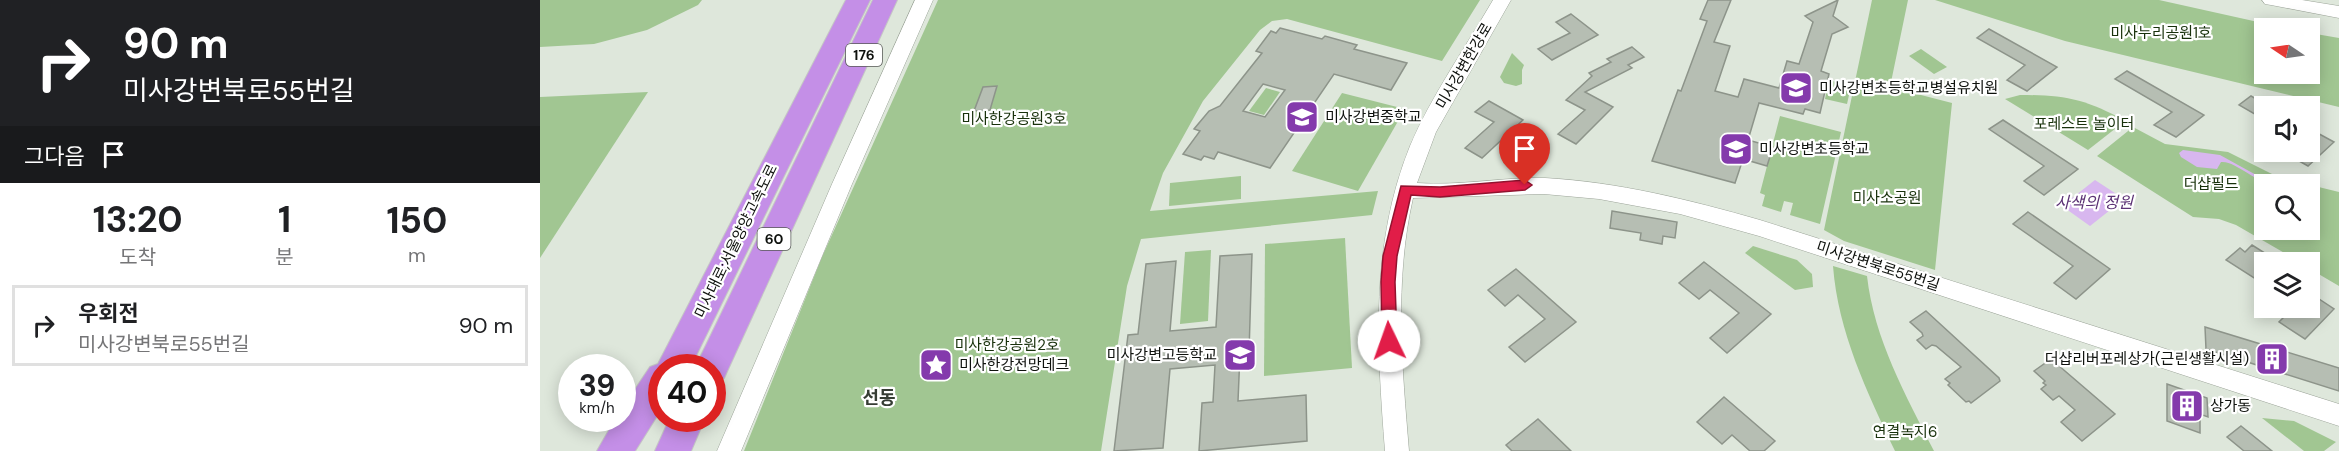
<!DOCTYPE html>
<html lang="ko">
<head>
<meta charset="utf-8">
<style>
  :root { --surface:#fff; --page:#f6f6f6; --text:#202124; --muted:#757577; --line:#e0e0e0 }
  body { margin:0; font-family:"DM Sans","Noto Sans KR",sans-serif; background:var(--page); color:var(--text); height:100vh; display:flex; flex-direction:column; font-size:22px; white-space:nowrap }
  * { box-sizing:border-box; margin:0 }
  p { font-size:20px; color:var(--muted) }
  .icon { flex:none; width:33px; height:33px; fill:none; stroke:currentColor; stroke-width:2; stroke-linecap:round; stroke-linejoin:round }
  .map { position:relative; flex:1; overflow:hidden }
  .side { display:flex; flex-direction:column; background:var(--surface); width:540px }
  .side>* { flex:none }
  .guide { background:#202124; color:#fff; overflow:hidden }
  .needle { width:39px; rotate:283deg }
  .buttons { position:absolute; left:1714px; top:18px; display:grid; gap:12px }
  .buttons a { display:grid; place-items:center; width:66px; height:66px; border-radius:0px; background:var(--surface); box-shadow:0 3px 15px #0003; font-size:30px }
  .speed { position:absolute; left:18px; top:354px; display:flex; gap:12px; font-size:30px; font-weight:700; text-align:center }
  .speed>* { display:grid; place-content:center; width:78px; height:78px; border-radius:50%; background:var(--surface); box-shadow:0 3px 15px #0003; line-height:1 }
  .speed small { font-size:15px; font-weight:400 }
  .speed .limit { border:9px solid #d22; background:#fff; color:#111 }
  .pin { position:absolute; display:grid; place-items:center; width:51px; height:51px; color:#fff; margin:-62px -26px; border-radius:50% 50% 50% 0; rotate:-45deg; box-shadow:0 0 6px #0007 }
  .pin .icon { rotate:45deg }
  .me { position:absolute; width:66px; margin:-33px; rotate:357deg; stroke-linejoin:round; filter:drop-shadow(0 0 4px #0008) }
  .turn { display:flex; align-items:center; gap:21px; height:126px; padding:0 24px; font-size:27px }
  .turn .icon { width:78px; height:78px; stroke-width:2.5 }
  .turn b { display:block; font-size:42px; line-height:51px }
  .then { display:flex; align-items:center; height:57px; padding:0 24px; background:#0003; gap:12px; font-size:22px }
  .eta { display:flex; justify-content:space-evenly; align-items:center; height:102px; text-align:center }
  .eta b { font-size:36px; font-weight:700; line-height:42px }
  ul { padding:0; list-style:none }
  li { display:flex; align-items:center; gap:18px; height:81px; margin:0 12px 9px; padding:0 12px; border:3px solid var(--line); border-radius:0px }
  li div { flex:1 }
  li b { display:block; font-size:22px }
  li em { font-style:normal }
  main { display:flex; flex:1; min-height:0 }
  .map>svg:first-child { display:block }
  .green { fill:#a1c692; fill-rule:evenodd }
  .water { fill:#d8b7ef }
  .building { fill:#b6beb3; stroke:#8d948a; stroke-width:1.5; fill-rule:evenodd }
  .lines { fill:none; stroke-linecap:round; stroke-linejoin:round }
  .minor-casing { stroke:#9da59a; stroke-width:1 }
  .highway-casing { stroke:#c5c6c5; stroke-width:2 }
  .minor { fill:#fff; fill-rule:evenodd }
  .highway { fill:#c48fe7; fill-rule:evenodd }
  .route { fill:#e11d48; stroke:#92132f; stroke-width:1.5 }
  .labels { text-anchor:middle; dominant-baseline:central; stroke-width:4.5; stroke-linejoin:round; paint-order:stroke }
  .shield { fill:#fff; stroke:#565856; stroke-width:1.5 }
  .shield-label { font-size:14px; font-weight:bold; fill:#0e110d }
  .park-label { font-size:15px; fill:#18310b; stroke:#fff }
  .street-label { font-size:15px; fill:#0e110d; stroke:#fff }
  .poi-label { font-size:15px; fill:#0e110d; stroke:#fff; text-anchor:start }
  .water-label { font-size:16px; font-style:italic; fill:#5c3275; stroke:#fff }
  .quarter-label { font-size:18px; font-weight:bold; fill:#363d34; stroke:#fff }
</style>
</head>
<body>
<main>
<section class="side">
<div class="guide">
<div class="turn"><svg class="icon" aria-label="right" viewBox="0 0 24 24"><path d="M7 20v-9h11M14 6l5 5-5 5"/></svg><div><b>90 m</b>미사강변북로55번길</div></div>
<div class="then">그다음<svg class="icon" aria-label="arrive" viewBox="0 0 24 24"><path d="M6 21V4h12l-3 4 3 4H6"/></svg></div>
</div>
<div class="eta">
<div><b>13:20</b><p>도착</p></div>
<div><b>1</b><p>분</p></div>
<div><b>150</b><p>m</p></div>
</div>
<ul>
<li><svg class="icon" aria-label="right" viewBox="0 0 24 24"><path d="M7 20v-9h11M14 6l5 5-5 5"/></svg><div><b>우회전</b><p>미사강변북로55번길</p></div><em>90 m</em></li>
</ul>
</section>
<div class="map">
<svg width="1799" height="451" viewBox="0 0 1799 451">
  <rect width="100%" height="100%" fill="#dee7db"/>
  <g class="green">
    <polygon points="0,0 162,0 158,5 107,30 54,44 0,47"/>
    <polygon points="398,0 940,0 902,61 747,19 732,21 720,30 663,101 623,173 610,211 838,191 832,215 601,239 587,286 561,451 204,451 282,257"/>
    <polygon points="1332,0 1368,0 1350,87 1412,103 1395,270 1304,241 1284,230"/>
    <polygon points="1395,0 1619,0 1745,28 1725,28 1725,74 1770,74 1770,33 1799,38 1799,107 1525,41"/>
    <polygon points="1381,49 1407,67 1394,74 1369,56"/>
    <polygon points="972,53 984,65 982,70 982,84 976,86 964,83 960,77"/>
    <polygon points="1289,80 1311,86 1307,104 1285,99"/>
    <polygon points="726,88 740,92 724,115 709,111"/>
    <polygon points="108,92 0,258 0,97"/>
    <polygon points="802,93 865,109 818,191 752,171"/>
    <path d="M1480,95C1524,95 1546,99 1585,121L1548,150L1465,99Z"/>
    <polygon points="1240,116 1301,132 1280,224 1250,215 1253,203 1244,201 1241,212 1222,206 1225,195 1220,193"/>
    <path d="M1593,127L1625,144L1688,152L1738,177L1799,192V286L1770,269V262H1760L1696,225L1679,219L1653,217L1557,156ZM1725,184H1770V230H1725Z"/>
    <polygon points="701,176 701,199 629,206 630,183"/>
    <polygon points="805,238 812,368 724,376 725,244"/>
    <polygon points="1213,246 1257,260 1272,274 1273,287 1255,290 1205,253"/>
    <polygon points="671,250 668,321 640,324 645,252"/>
    <path d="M1293,266L1327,276C1334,339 1366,396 1394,451H1355C1327,392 1298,332 1293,266Z"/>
    <polygon points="1722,418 1754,421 1796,442 1784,451 1764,451"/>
  </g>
  <g class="water">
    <path d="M1643,150L1680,155L1718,176L1739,184C1716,185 1696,160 1681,162L1677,169L1657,167L1641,157L1639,153Z"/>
    <polygon points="1555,180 1584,199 1550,226 1522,206"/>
  </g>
  <g class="building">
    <polygon points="1168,0 1191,0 1174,42 1190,46 1175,91 1198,97 1204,79 1239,88 1247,61 1259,64 1273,22 1265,16 1298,0 1293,16 1308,27 1292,34 1281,71 1289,74 1280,113 1265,109 1263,114 1219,103 1208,140 1233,147 1227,166 1203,159 1195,183 1112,161 1138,90 1141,91 1167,21 1160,19"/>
    <polygon points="1031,14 1058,35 1012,60 998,49 1030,33 1016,22"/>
    <path d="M740,28L782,39L785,36L817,45L814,49L867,63L851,90L794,74L730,168L678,152L674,159L664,156L661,160L643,154L660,131L654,129L669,111L680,106L722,53L716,51L731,31L736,33ZM723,84L745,90L725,117L703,111Z"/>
    <polygon points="1449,29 1517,67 1487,91 1467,80 1485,65 1437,38"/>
    <polygon points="1092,47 1104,57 1088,65 1092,68 1045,92 1073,107 1036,144 1018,134 1045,110 1026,100 1052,76 1049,73 1071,62 1067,59"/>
    <polygon points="1587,71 1664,115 1636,137 1614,125 1632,112 1575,79"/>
    <polygon points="457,86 450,110 434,111 443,87"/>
    <polygon points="1711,96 1725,104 1725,120 1699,105"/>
    <polygon points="949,101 983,120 942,158 925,148 954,122 935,112"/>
    <polygon points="1463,120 1538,169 1504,195 1484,181 1504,166 1449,129"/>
    <polygon points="1770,129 1794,142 1768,166 1743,152 1770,152"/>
    <polygon points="1072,211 1137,222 1135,238 1123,236 1122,244 1100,240 1101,233 1070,228"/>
    <polygon points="1488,212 1570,269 1536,299 1514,283 1533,266 1473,224"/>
    <polygon points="1712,245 1739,262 1725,262 1725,285 1686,260 1700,248 1705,252"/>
    <polygon points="712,254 709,353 700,354 698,401 766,395 767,441 659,451 662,403 673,402 675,365 630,369 623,448 574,451 588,335 598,334 606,264 636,261 630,331 676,327 680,256"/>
    <polygon points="1164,262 1231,314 1187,353 1170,338 1199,313 1170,290 1159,299 1139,283"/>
    <polygon points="976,269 1036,322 985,362 969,347 1005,319 978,295 965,306 948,290"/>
    <polygon points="1770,293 1794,309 1765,339 1739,322 1753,308 1770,308"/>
    <polygon points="1386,311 1459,378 1460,381 1431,403 1429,401 1426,402 1408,385 1410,383 1405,379 1421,367 1396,346 1392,345 1386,349 1377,340 1383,336 1382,333 1370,322"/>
    <polygon points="1665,327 1799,368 1799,391 1666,349"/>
    <polygon points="1511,359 1575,414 1542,441 1521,422 1535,410 1519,396 1513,400 1501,389 1506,385 1503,383 1505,381 1494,371"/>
    <polygon points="1627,384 1667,398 1668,417 1660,414 1660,433 1627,421"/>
    <polygon points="1184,397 1235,441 1224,451 1210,451 1192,435 1182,444 1157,422"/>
    <polygon points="998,419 1031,451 972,451 966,445"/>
    <polygon points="1701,426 1732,451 1704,451 1687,437"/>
  </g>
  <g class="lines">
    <g class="minor-casing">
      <g id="minor">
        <polygon points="375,0 393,0 312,184 201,451 177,451 292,184"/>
        <path d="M953,0H971L896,132L877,183C920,186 962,177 1005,178C1078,182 1150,200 1220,220L1799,404V426L1219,236L1140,214L1059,199L1004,194L873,198C854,282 862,366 869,451H845C837,347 830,245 870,146C890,98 927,45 953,0Z"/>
        <polygon points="1722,0 1762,0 1799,6 1799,18 1731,5 1725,4"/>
      </g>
    </g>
    <g class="highway-casing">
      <g id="highway">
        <polygon points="306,0 330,0 150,368 122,368 122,408 95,451 57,451 76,418 82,418 82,409 110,367 118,364"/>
        <polygon points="333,0 357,0 184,378 172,382 172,368 155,368"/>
        <polygon points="130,418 165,418 151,451 115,451"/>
      </g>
    </g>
    <use href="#minor" class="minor"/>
    <use href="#highway" class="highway"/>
  </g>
  <polygon class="route" points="985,180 992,185 985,190 900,197 871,195 857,256 855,282 857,341 855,345 849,347 844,345 842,341 841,282 843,256 861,186 900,187"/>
  <defs>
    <g id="school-square" transform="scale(1.725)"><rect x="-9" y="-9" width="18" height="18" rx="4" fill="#843aac" stroke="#fff"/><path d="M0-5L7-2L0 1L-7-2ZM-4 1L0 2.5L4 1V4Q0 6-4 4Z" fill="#fff"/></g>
    <g id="building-square" transform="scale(1.725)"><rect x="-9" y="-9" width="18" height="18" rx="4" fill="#843aac" stroke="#fff"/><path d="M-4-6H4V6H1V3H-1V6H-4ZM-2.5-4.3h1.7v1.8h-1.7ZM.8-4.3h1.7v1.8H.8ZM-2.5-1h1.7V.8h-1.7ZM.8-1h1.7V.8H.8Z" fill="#fff"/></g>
    <g id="sight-square" transform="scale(1.725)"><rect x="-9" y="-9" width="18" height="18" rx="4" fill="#843aac" stroke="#fff"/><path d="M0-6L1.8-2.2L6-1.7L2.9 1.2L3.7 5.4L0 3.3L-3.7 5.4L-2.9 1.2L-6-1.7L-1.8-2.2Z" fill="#fff"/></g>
  </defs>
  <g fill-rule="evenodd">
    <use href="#school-square" x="1256" y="88"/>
    <use href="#school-square" x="762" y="117"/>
    <use href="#school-square" x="1196" y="149"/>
    <use href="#school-square" x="700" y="355"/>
    <use href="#building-square" x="1732" y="359"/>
    <use href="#sight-square" x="396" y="365"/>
    <use href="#building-square" x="1647" y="406"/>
  </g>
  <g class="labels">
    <g class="shield">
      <rect x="306" y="44" width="36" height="22" rx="4.5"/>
      <rect x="217.5" y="228" width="33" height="22" rx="4.5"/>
    </g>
    <g class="shield-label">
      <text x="324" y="55">176</text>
      <text x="234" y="239">60</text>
    </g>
    <g class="park-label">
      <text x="1621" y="33">미사누리공원1호</text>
      <text x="474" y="119">미사한강공원3호</text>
      <text x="1544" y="124">포레스트 놀이터</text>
      <text x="1671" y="184">더샵필드</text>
      <text x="1347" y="198">미사소공원</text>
      <text x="467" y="345">미사한강공원2호</text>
      <text x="1365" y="432">연결녹지6</text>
    </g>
    <g class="street-label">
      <text transform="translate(924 66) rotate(-60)">미사강변한강로</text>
      <text transform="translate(196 241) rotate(-64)">미사대로;서울양양고속도로</text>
      <text transform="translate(1338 266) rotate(18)">미사강변북로55번길</text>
    </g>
    <g class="poi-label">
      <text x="1279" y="88">미사강변초등학교병설유치원</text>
      <text x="785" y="117">미사강변중학교</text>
      <text x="1219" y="149">미사강변초등학교</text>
      <text x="677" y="355" text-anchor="end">미사강변고등학교</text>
      <text x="1709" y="359" text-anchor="end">더샵리버포레상가(근린생활시설)</text>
      <text x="419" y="365">미사한강전망데크</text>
      <text x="1670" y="406">상가동</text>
    </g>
    <g class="water-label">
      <text x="1554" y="202">사색의 정원</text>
    </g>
    <g class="quarter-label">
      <text x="339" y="398">선동</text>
    </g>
  </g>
</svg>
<div class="buttons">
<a><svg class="needle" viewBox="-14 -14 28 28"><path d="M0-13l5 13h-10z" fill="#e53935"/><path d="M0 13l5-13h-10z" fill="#757577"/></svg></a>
<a><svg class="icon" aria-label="sound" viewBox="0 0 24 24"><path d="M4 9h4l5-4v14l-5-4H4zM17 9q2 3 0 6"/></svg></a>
<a><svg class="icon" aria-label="search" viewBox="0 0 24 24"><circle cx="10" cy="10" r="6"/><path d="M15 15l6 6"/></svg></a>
<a><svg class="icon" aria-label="layers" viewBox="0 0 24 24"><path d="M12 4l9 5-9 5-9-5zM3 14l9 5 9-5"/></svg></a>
</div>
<div class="speed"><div>39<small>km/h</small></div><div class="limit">40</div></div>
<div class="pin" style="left:985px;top:185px;background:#d93025"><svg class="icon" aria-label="arrive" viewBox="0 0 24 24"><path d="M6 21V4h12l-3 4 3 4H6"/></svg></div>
<svg class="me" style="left:849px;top:341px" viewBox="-20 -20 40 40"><circle r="19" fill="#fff"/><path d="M0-13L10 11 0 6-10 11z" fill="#e11d48"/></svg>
</div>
</main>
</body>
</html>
